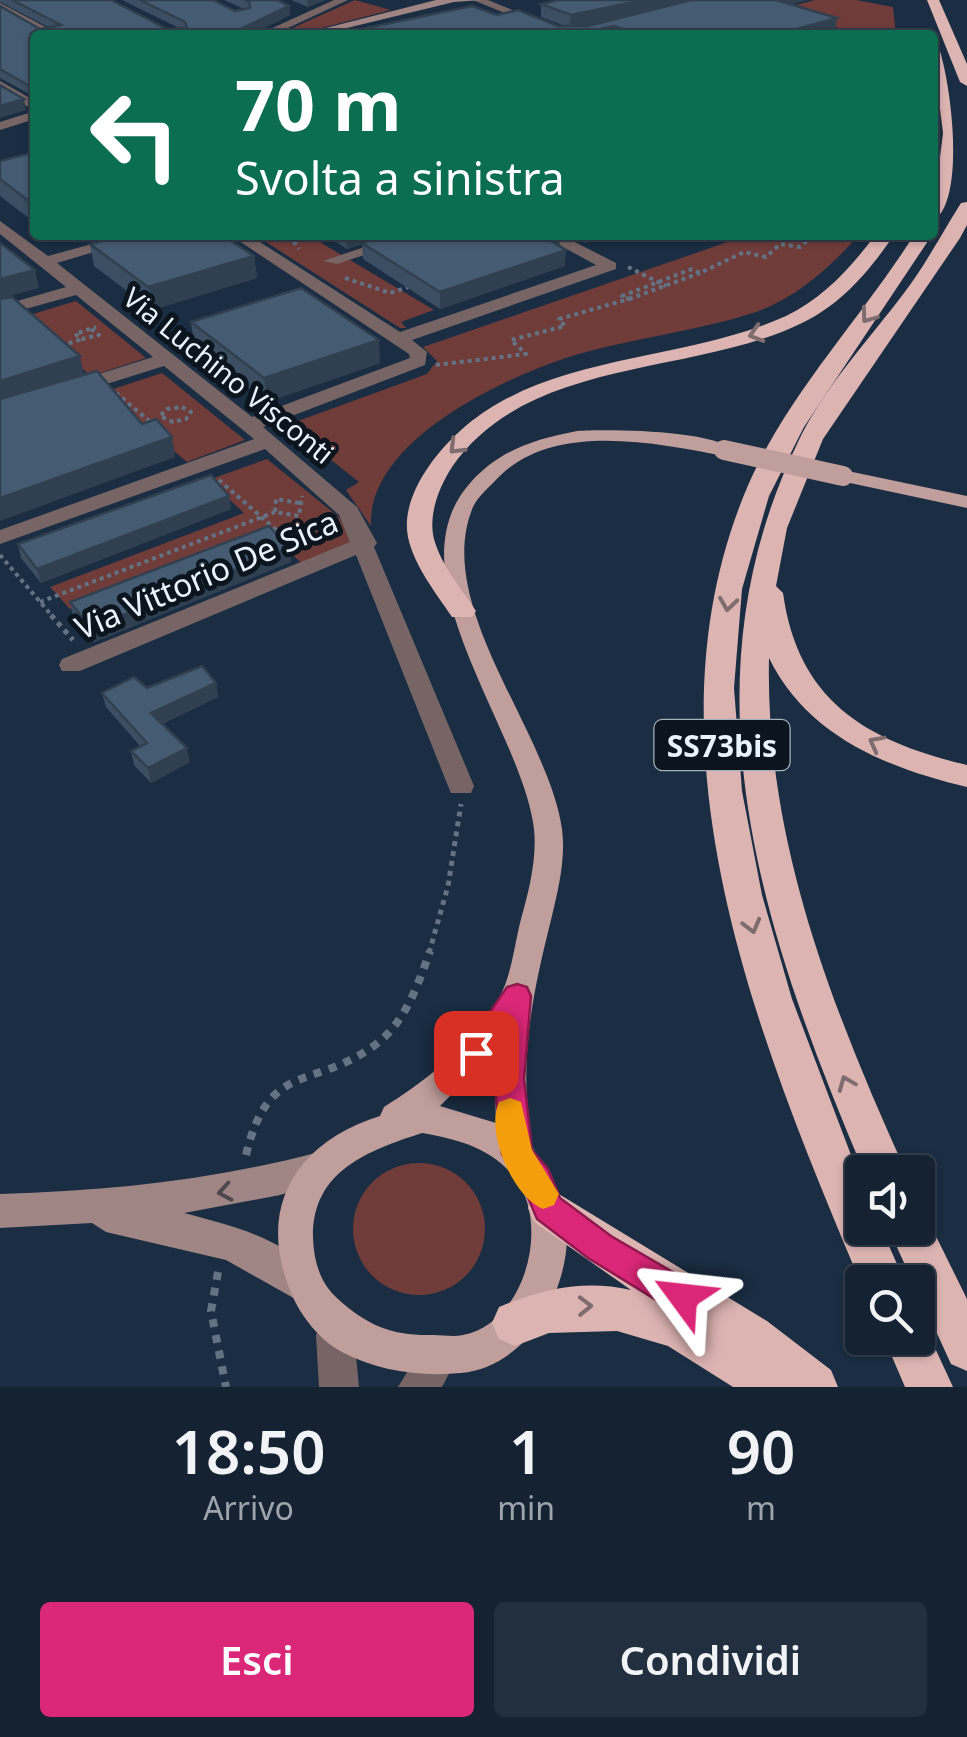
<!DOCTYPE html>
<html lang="it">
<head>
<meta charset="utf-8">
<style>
  :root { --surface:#142232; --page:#212f3e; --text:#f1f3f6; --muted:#9da4ac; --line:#333f4d; --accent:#db2777 }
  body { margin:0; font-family:"Noto Sans",sans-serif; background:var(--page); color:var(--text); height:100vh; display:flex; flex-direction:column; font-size:38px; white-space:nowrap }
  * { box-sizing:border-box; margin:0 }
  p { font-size:32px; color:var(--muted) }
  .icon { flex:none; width:55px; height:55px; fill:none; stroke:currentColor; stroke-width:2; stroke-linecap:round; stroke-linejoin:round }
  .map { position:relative; height:1387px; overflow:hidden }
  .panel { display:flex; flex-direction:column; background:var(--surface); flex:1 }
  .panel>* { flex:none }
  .hud { position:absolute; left:30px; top:30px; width:908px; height:210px; border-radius:10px; box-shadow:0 2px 8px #0004,0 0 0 2px var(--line); background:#0b6e4f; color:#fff; overflow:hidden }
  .fabs { position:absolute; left:845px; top:1155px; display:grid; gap:20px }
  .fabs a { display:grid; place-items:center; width:90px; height:90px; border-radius:10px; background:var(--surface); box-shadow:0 2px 8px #0004,0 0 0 2px var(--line); font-size:50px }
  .pin { position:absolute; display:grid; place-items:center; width:85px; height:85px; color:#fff; margin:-42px; border-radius:20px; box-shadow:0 5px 15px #0006 }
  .me { position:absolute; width:110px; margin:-55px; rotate:300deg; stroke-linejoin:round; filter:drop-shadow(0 0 8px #0008) }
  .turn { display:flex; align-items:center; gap:35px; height:210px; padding:0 40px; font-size:45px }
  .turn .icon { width:130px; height:130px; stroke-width:2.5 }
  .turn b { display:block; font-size:70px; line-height:85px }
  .eta { display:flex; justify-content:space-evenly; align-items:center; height:170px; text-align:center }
  .eta b { font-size:60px; font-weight:600; line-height:70px }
  .primary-button { display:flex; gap:20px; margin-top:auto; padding:20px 40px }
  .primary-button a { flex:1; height:115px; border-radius:10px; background:var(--accent); color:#fff; font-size:40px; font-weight:600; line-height:115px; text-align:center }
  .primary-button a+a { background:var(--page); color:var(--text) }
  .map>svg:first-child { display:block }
  .green { fill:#6f3c3a }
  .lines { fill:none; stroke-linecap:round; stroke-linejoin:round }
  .path-far2 { stroke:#637384; stroke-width:4; stroke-dasharray:4 4; stroke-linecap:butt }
  .path-far1 { stroke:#637384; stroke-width:5; stroke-dasharray:5 5; stroke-linecap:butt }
  .path { stroke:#637384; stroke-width:8; stroke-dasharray:8 8; stroke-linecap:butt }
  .street { fill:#766564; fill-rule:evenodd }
  .secondary { fill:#9f8584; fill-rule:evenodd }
  .primary { fill:#bf9e9c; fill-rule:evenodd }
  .highway { fill:#dcb4b2; fill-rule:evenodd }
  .primary-bridge { stroke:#bf9e9c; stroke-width:20 }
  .wall { fill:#3b4e62; fill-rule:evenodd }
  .shaded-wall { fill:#304050 }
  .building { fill:#455b72; stroke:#304050; stroke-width:2.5 }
  .oneway { stroke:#7e6c6f }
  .oneway2 { stroke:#4e474c }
  .route { fill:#db2777; stroke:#8e194d; stroke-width:2.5 }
  .slow { fill:#f59e0b }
  .labels { text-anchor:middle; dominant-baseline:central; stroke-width:10; stroke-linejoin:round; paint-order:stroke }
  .far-street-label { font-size:28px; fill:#e9f3fe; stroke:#0c151e }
  .shield { fill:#0c151e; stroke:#a7b0bb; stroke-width:2.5 }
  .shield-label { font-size:30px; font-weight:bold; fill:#e9f3fe }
  .street-label { font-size:32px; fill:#e9f3fe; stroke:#0c151e }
</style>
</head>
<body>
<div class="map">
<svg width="967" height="1387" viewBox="0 0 967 1387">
  <rect width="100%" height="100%" fill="#1a2d42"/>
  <g class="green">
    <polygon points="355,0 391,10 294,35 277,35"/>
    <polygon points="815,0 856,0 893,7 896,35 848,31 819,22 742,19"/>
    <polygon points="255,235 308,235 434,310 401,322 406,328 400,328"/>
    <path d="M748,235H859C830,267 798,297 756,312C695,332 630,338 569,357C501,379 367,442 371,526L346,490L359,482L287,425L427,374L437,361L423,347Z"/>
    <polygon points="76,301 146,358 91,376 23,317"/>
    <polygon points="162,373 245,440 187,462 155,435 0,464 136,418 107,391"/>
    <polygon points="267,459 340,518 352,546 304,565 267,533 70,609 50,587 244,513 208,480"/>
    <circle cx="419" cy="1229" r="66"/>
  </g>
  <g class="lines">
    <g class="path-far2">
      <polyline points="289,235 299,249"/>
      <polyline points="628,267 666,286"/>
      <polyline points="345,278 390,293 411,286"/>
      <polyline points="629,299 700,273"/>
      <polyline points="91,329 99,335 82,339 75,334 96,327"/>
      <polyline points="61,346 82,339"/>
      <polyline points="436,365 526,354 511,340 565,326 559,319 629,299 622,296 692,269 700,273 744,252 766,257 780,244 800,247 813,235"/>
      <polyline points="116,393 154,425"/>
      <polygon points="182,407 191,412 186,419 173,422 160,416 167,409"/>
      <polyline points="219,480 298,549"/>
      <polyline points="299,503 276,499 275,512 299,516 302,496"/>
      <polyline points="0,555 53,617"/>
      <polyline points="40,602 275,512"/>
    </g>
    <g class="path-far1">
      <polyline points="51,615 73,640"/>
      <polyline points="429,953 448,886 461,804"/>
    </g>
    <g class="path">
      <path d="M246,1155C269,1059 312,1091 375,1045C405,1023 418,985 430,951"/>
      <polyline points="218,1272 211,1311 226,1387"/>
    </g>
    <g class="street">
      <polygon points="334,0 348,0 273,35 257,35"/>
      <polygon points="473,0 488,0 574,35 558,35"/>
      <polygon points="0,3 57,33 59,35 44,35 0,10"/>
      <polygon points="0,81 35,101 35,111 0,90"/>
      <polygon points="35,111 35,119 0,130 0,122"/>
      <polygon points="0,221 48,256 125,235 151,235 57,263 252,417 410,358 409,354 230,235 249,235 400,332 596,265 541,235 561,235 616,263 616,269 412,340 427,352 425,365 263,427 357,507 377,543 374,547 474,786 471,793 451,793 448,786 356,555 80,671 62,671 59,665 62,659 350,542 339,515 265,449 0,544 0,530 254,439 164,366 78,393 64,393 64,385 153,357 76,295 0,316 0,306 66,287 0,234"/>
      <polygon points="400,235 424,235 337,264 323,261"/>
      <polygon points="335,1316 348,1322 354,1335 359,1387 319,1387 316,1335 322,1322"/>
      <polygon points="436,1343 450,1348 455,1362 442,1387 398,1387 422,1348"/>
    </g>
    <g class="secondary">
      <polygon points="436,0 482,0 454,2 318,35 298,35"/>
      <path d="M319,1152L331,1157L336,1168L331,1179L280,1195L184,1213C225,1224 297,1240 316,1282L310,1295L297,1300L226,1260L106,1232L92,1223L0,1228V1194C109,1191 214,1180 319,1152Z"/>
    </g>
    <g class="primary">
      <path d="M577,431C610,429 711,430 734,450L724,456C654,443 549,420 494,482C487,489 477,498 473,507C432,605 548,731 562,829C566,859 558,891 551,920C536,980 523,1038 527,1101C529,1115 527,1138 534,1150C545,1173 562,1189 566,1216C575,1281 532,1366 461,1373C419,1377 378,1371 340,1351C319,1339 301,1316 292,1295C255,1210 294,1143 380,1116L384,1107C426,1081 481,1038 502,992C512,971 515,942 521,919C529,891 537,859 534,829C522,728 388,573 471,482C500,450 535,439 577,431ZM494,1052L496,1123L440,1106ZM422,1133C457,1139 492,1148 515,1178C551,1225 525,1323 463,1335C454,1337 443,1335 433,1335C393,1336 368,1326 338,1299C320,1283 314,1262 313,1238C312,1171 367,1151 422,1133Z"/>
      <polygon points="843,470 967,496 967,508 836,480 833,476"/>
    </g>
    <g class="highway">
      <polygon points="927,0 939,0 967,64 967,86 960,82"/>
      <path d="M932,44L939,48C951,84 967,202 932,222L943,133Z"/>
      <path d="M967,202V225L960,238L823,439L787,528L776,586L783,593C798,701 866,741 967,765V787C887,768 807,736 769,658C765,840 832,1008 906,1172H864C764,936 678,689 798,442C824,387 868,341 904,293C926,264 942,233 961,203Z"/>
      <path d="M875,235H894C870,270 842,304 802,323C692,377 529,356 452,467C439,487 428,515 434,539C441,565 461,588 476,611L472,617H452C436,593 414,566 408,537C403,512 415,486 429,466C513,348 666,370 786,316C823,298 851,268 875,235Z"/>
      <path d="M914,235H932L804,427L769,496L742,589L734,688L742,791L762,895L792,999L862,1184V1228H881L905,1282H862V1286C761,1046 639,754 744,495C782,400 859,322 914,235Z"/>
      <path d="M549,1188L767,1321L831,1370L838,1387H733L668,1346L617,1331L549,1333L515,1346L499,1339L492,1323L499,1307C542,1289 584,1279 631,1290L534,1222L528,1208L534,1194Z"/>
      <polygon points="918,1211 925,1214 967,1299 967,1371 951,1364 918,1292 918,1282 913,1282 888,1228 918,1228"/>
      <polygon points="918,1319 923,1322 953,1387 905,1387 884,1338 918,1338"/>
    </g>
    <polyline class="primary-bridge" points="724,450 843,476"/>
  </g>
  <g class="wall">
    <polygon points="0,0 111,0 167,29 179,28 122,0 213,0 235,11 244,9 224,0 277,0 289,6 290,15 250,35 35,35 35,97 0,78 0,6 40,29 48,27 0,2"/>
    <polygon points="291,0 325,0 308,7"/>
    <path d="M559,0H808L790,4L835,31L821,35H333L497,15L565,26L541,17V4ZM642,12L588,26H580L608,20Z"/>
    <polygon points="35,152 35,222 34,222 0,196 0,161"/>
    <polygon points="325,235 560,235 559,246 565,266 440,309 363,259 362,244 347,249"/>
    <polygon points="569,235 621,235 585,243"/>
    <polygon points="90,244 254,256 257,278 152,310 94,266"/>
    <polygon points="191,322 380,363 267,402 194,345"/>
    <polygon points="231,509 41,583 21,558 18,544"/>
    <polygon points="289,548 291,562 94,642 73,616 70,602"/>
    <polygon points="216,683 218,697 162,724 190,762 151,783 134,765 131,751 140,746 106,707 102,693"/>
  </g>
  <g class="shaded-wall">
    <polygon points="307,0 325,0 308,7"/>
    <polygon points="643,0 698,0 570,28 571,15"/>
    <polygon points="769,0 808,0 767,10"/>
    <polygon points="289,6 290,15 250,35 228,35"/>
    <polygon points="837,18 835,31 821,35 775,35"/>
    <polygon points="614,26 613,35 574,35"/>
    <polygon points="24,99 26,110 0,118 0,106"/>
    <polygon points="35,200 35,222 34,222 30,202"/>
    <polygon points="346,235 388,235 347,249"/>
    <polygon points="552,235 560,235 559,249 544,237"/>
    <polygon points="586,235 621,235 585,243"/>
    <polygon points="566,250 565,266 440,309 440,292"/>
    <polygon points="254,256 257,278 152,310 148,287"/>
    <polygon points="35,270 39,288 0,299 0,279"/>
    <polygon points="379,340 380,363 267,402 264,378"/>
    <polygon points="80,356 84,375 0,402 0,381"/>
    <polygon points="172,437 175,457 0,521 0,498"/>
    <polygon points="229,496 231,509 41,583 37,569"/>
    <polygon points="289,548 291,562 94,642 91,628"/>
    <polygon points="216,683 218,697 154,727 151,713"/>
    <polygon points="187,748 190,762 151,783 148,768"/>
  </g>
  <g class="building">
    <polygon points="12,0 111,0 167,29 187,28 185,22 140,0 213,0 235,11 250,8 249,2 244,0 277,0 289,6 228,35 35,35 35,89 0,69 0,6 40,29 61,25"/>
    <polygon points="559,0 643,0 571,15 541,4"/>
    <polygon points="691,0 776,0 837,18 775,35 641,35 614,26 574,35 333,35 472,6 497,15 518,10 558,26 588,26"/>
    <polygon points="0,85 24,99 0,106"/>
    <polygon points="35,152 35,200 30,202 0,179 0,161"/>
    <polygon points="125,235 222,235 254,256 148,287 90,244"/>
    <polygon points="387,235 552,235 544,237 566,250 440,292 362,243"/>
    <polygon points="0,243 35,270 0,279"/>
    <polygon points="301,288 379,340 264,378 191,322"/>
    <polygon points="12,297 80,356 0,381 0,299"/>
    <polygon points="97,371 142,424 156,419 172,437 0,498 0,399"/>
    <polygon points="211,475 229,496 37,569 18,544"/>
    <polygon points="269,526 289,548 91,628 70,602"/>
    <polygon points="202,666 216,683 151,713 187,748 148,768 131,751 147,743 102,693 134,677 147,688"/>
  </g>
  <defs><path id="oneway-chevron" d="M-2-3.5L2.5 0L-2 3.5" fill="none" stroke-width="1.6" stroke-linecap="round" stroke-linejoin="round" transform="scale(2.5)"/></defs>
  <g class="oneway">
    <use href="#oneway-chevron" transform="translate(868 316) rotate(126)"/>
    <use href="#oneway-chevron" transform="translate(756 334) rotate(163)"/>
    <use href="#oneway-chevron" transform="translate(456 447) rotate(135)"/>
    <use href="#oneway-chevron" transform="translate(728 604) rotate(98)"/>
    <use href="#oneway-chevron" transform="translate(876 743) rotate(-152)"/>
    <use href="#oneway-chevron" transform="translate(752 926) rotate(75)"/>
    <use href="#oneway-chevron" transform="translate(846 1083) rotate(-112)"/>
    <use href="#oneway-chevron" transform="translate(585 1306) rotate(-1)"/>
  </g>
  <use class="oneway2" href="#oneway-chevron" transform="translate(225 1192) rotate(170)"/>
  <path class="route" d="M517,984L527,987L531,996L524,1079L532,1150L548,1169L560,1198L611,1236L695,1285L700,1297L695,1309L683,1313L671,1309L588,1258L537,1219L524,1188L502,1154L494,1079L497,1047C488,1060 483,1068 466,1062L462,1053L507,987Z"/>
  <path class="slow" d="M510,1098L521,1102L532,1150L559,1194L554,1205L543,1209C513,1197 485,1132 499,1102Z"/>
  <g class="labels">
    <g class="far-street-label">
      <text transform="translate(229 375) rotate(39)">Via Luchino Visconti</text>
    </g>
    <rect class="shield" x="654.5" y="720" width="135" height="50" rx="8"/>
    <g class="shield-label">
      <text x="722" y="745">SS73bis</text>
    </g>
    <g class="street-label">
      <text transform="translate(206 574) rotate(-23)">Via Vittorio De Sica</text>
    </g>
  </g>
</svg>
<div class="fabs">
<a><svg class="icon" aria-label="sound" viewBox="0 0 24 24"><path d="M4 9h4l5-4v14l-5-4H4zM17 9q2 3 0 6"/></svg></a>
<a><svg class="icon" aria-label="search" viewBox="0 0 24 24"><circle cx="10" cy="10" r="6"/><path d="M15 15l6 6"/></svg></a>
</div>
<div class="pin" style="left:476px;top:1053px;background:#d93025"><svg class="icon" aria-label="arrive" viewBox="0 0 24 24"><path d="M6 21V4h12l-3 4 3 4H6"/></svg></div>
<svg class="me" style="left:683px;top:1297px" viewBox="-20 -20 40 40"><path d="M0-17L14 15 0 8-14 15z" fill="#db2777" stroke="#fff" stroke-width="4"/></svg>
<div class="hud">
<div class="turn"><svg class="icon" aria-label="left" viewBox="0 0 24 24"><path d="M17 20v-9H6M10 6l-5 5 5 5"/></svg><div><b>70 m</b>Svolta a sinistra</div></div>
</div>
</div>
<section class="panel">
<div class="eta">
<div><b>18:50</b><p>Arrivo</p></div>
<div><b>1</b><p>min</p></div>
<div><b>90</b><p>m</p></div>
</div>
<div class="primary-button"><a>Esci</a><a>Condividi</a></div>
</section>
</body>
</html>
